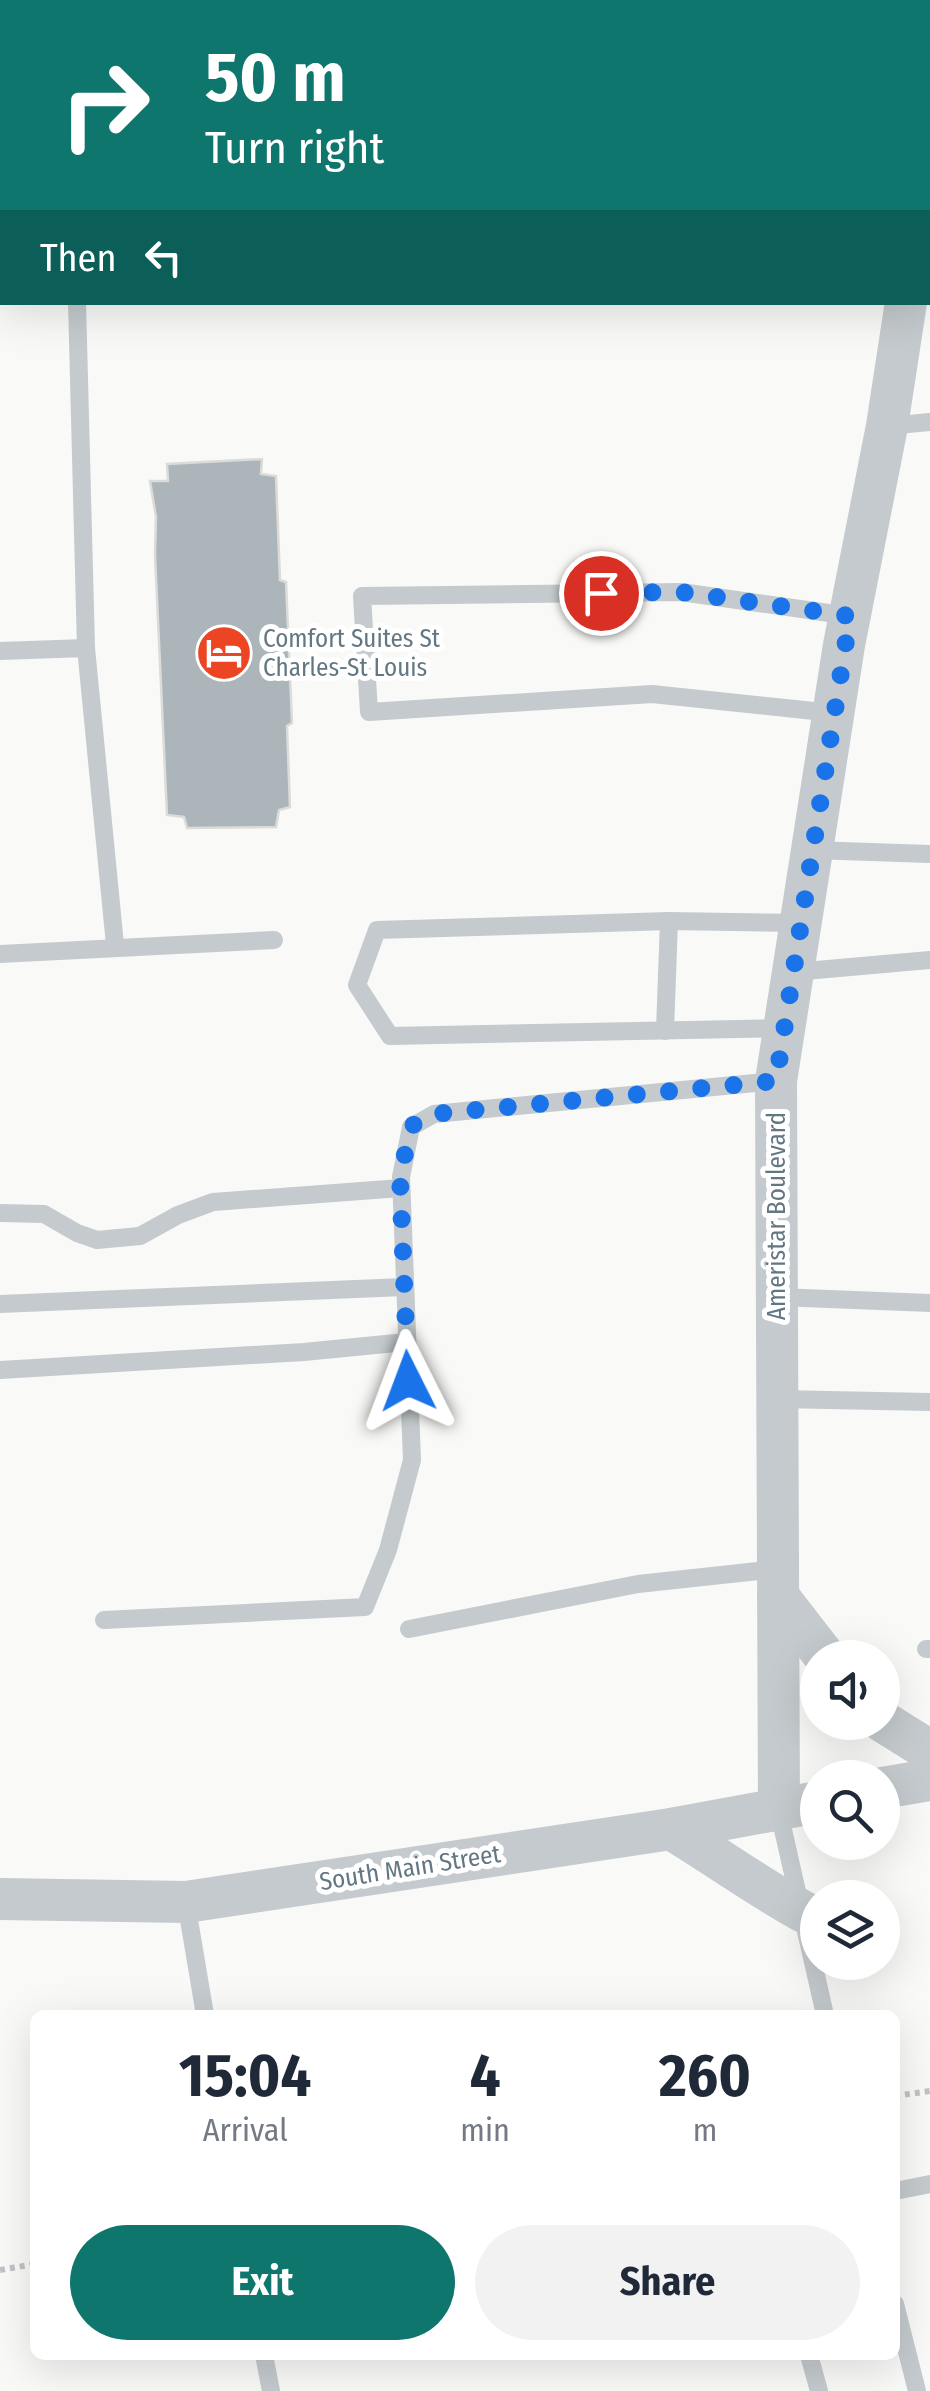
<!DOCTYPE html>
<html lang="en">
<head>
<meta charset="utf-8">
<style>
  :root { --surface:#fff; --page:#f2f2f3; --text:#1f2937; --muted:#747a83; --accent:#0f766e }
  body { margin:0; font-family:"Fira Sans Condensed",sans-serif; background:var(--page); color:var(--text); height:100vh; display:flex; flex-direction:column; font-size:38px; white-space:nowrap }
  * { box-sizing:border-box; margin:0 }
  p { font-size:32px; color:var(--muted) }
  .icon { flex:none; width:55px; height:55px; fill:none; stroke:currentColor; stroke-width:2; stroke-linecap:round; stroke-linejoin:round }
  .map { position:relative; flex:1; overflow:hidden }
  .drawer { position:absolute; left:30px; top:2010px; width:870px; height:350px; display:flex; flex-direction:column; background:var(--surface); border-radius:15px; box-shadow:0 10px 40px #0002 }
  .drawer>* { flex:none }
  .hud { position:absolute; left:0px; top:0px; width:930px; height:305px; box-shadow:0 10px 40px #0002; background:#0f766e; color:#fff; overflow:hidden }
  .fabs { position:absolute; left:800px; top:1640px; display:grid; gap:20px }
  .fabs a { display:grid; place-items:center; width:100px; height:100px; border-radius:50%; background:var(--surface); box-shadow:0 10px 40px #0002; font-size:50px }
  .pin { position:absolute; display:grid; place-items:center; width:85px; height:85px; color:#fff; margin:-42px; border:5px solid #fff; border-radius:50%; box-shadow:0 2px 10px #0007 }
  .me { position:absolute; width:110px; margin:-55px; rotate:357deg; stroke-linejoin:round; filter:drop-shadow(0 0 8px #0008) }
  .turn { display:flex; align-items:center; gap:35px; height:210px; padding:0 40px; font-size:45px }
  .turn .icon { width:130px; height:130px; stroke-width:2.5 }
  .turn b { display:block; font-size:70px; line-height:85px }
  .then { display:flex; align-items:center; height:95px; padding:0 40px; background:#0003; gap:20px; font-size:38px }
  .eta { display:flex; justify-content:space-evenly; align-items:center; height:170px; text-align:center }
  .eta b { font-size:60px; font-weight:700; line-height:70px }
  .action { display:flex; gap:20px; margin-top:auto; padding:20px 40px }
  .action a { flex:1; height:115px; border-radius:60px; background:var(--accent); color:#fff; font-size:40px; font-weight:700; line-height:115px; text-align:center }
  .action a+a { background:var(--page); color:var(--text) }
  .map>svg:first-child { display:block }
  .building { fill:#abb5ba; stroke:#dbdbd9; stroke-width:2.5 }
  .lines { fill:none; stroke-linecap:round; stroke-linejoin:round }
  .path { stroke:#c0c3c5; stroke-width:6; stroke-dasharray:5 5; stroke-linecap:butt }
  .service { stroke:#c4cacd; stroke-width:18 }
  .tertiary { stroke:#c4cacd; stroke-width:42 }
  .route { stroke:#1a73e8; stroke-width:18; stroke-dasharray:0 32.4 }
  .labels { text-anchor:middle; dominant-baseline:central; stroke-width:10; stroke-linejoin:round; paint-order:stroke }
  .poi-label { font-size:25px; fill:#637783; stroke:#fff; text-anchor:start }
  .street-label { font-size:25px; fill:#637783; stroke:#fff }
</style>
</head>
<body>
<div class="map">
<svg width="930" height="2391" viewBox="0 0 930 2391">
  <rect width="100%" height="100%" fill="#f9f9f7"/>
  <polygon class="building" points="262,459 261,474 276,476 280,580 286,582 292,723 287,726 290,807 279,810 276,827 187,828 184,817 167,815 155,555 156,517 150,481 168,481 167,464"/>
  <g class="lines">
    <g class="path">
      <polyline points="895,2096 930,2091"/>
      <polyline points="0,2270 35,2264"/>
    </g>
    <g class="service">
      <polyline points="24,2 25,0"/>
      <polyline points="0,114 2,102"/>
      <polyline points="0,291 2,291"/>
      <polyline points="77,302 86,648"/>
      <polyline points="887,426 930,422"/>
      <polyline points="0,651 86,648 115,945"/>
      <polyline points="833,713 652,694 369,712 362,596 681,592 850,616"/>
      <polyline points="811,850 930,854"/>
      <polyline points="0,954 274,940"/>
      <polyline points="794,972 930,960"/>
      <polyline points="785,1028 390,1036 357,985 377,930 669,921 800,923"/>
      <polyline points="665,1031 669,921"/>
      <polyline points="0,1213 44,1214 77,1233 97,1240 140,1236 178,1215 213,1202 401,1188"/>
      <polyline points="778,1297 930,1303"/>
      <polyline points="0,1304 404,1287"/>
      <polyline points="0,1370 304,1352 406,1342"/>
      <polyline points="777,1399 930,1402"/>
      <polyline points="104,1620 365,1607 388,1550 412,1460 401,1177 411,1127 434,1114 776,1081"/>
      <polyline points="409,1629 638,1584 777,1569"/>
      <polyline points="926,1649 930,1649"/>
      <polyline points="779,1812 825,2015"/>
      <polyline points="186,1902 205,2015"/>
      <polyline points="895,2191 930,2184"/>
      <polyline points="895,2304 917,2391"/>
      <polyline points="264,2355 271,2391"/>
      <polyline points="809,2355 819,2391"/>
    </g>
    <g class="tertiary">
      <polyline points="928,160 930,145"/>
      <polyline points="778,1596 826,1658"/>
      <polyline points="882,1721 930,1751"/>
      <polyline points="882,1788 930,1780"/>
      <polyline points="779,1811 776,1081 844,645 887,426 906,302"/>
      <path d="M671,1829C716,1856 758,1887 804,1912"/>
      <polyline points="0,1899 186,1902 671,1829 818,1802"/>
    </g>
  </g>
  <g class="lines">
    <polyline class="route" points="408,1381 400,1177 411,1126 434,1114 776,1081 850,616 681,592 601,593"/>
  </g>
  <defs>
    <g id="hotel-disc" transform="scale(2.875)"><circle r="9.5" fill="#ec4524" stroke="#fff"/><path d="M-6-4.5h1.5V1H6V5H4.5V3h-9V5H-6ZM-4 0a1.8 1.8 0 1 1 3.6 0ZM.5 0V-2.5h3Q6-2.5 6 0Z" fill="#fff"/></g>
  </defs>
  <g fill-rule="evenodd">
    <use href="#hotel-disc" x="224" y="653"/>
  </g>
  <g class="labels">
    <g class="poi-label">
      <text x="263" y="639">Comfort Suites St<tspan x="263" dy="29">Charles-St Louis</tspan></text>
    </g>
    <g class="street-label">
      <text transform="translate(777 1216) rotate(-90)">Ameristar Boulevard</text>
      <text transform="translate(410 1868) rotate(-9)">South Main Street</text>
    </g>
  </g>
</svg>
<div class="fabs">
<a><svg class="icon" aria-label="sound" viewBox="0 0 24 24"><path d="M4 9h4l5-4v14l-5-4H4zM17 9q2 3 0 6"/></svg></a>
<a><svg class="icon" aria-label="search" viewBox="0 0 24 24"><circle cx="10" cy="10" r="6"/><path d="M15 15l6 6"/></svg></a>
<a><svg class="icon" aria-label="layers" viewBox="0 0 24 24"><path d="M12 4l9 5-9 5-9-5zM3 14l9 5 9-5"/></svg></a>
</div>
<div class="pin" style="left:601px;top:593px;background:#d93025"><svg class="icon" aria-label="arrive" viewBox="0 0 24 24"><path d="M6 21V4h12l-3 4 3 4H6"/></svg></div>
<svg class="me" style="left:408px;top:1381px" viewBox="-20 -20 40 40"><path d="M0-17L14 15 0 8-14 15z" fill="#1a73e8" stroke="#fff" stroke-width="4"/></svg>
<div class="hud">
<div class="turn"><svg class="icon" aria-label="right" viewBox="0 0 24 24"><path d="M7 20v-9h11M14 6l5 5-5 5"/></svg><div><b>50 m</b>Turn right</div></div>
<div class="then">Then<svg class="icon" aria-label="left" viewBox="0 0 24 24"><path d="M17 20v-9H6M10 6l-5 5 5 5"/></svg></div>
</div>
<section class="drawer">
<div class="eta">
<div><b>15:04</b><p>Arrival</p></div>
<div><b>4</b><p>min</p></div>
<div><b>260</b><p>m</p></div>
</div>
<div class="action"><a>Exit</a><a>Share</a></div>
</section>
</div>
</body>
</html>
